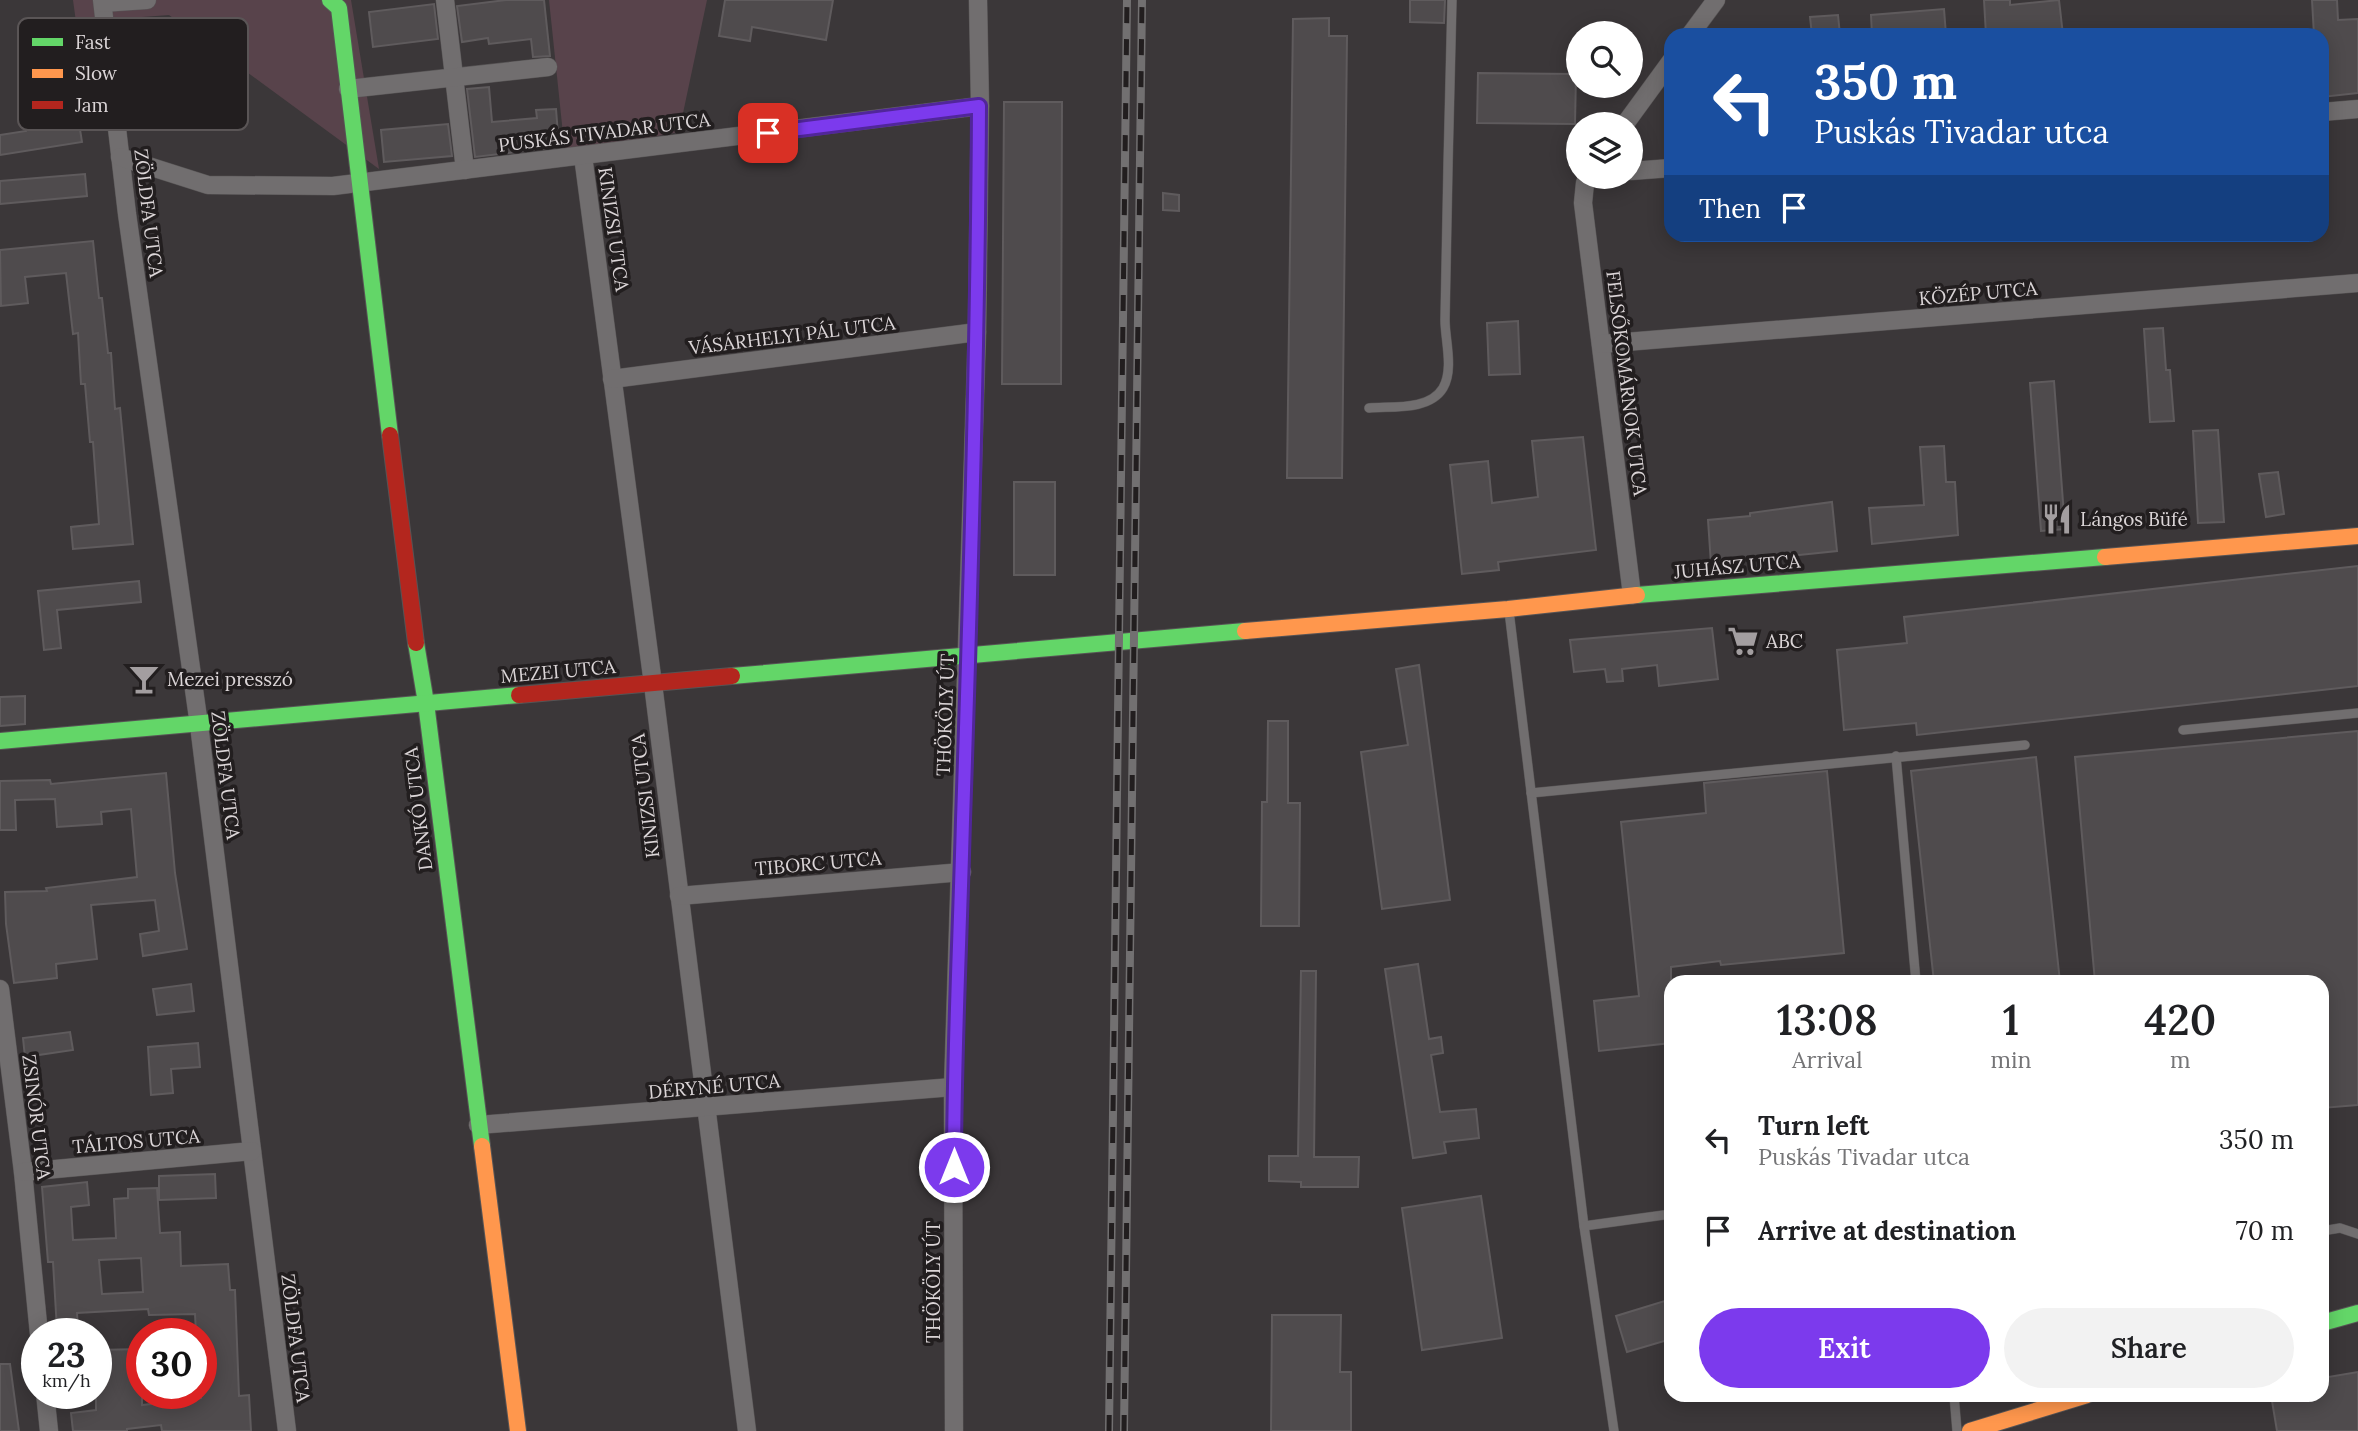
<!DOCTYPE html>
<html lang="en">
<head>
<meta charset="utf-8">
<style>
  :root { --surface:#fff; --page:#f2f2f2; --text:#202124; --muted:#757577; --accent:#7c3aed }
  body { margin:0; font-family:Lora,serif; background:var(--page); color:var(--text); height:100vh; display:flex; flex-direction:column; font-size:26px; white-space:nowrap }
  * { box-sizing:border-box; margin:0 }
  p { font-size:23px; color:var(--muted) }
  .icon { flex:none; width:38px; height:38px; fill:none; stroke:currentColor; stroke-width:2; stroke-linecap:round; stroke-linejoin:round }
  .map { position:relative; flex:1; overflow:hidden }
  .side { position:absolute; left:1664px; top:975px; width:665px; height:427px; display:flex; flex-direction:column; background:var(--surface); border-radius:21px; box-shadow:0 4px 18px #0003 }
  .side>* { flex:none }
  .hud { position:absolute; left:1664px; top:28px; width:665px; height:214px; border-radius:21px; box-shadow:0 4px 18px #0003; background:#1a4fa0; color:#fff; overflow:hidden }
  .fabs { position:absolute; left:1566px; top:21px; display:grid; gap:14px }
  .fabs a { display:grid; place-items:center; width:77px; height:77px; border-radius:50%; background:var(--surface); box-shadow:0 4px 18px #0003; font-size:35px }
  .speed { position:absolute; left:21px; top:1318px; display:flex; gap:14px; font-size:35px; font-weight:700; text-align:center }
  .speed>* { display:grid; place-content:center; width:91px; height:91px; border-radius:50%; background:var(--surface); box-shadow:0 4px 18px #0003; line-height:1 }
  .speed small { font-size:18px; font-weight:400 }
  .speed .limit { border:10px solid #d22; background:#fff; color:#111 }
  .pin { position:absolute; display:grid; place-items:center; width:60px; height:60px; color:#fff; margin:-30px; border-radius:14px; box-shadow:0 4px 10px #0006 }
  .me { position:absolute; width:77px; margin:-38px; rotate:0deg; stroke-linejoin:round; filter:drop-shadow(0 0 5px #0008) }
  .turn { display:flex; align-items:center; gap:24px; height:147px; padding:0 35px; font-size:32px }
  .turn .icon { width:91px; height:91px; stroke-width:2.5 }
  .turn b { display:block; font-size:49px; line-height:60px }
  .then { display:flex; align-items:center; height:66px; padding:0 35px; background:#0003; gap:14px; font-size:26px }
  .eta { display:flex; justify-content:space-evenly; align-items:center; height:119px; text-align:center }
  .eta b { font-size:42px; font-weight:600; line-height:49px }
  .action { display:flex; gap:14px; margin-top:auto; padding:14px 35px }
  .action a { flex:1; height:80px; border-radius:42px; background:var(--accent); color:#fff; font-size:28px; font-weight:600; line-height:80px; text-align:center }
  .action a+a { background:var(--page); color:var(--text) }
  ul { padding:0; list-style:none }
  li { display:flex; align-items:center; gap:21px; height:91px; padding:0 35px }
  li div { flex:1 }
  li b { display:block; font-size:26px }
  li em { font-style:normal }
  .map>svg:first-child { display:block }
  .green { fill:#58434b }
  .building { fill:#4f4b4d; stroke:#5f5b5d; stroke-width:2; fill-rule:evenodd }
  .lines { fill:none; stroke-linecap:round; stroke-linejoin:round }
  .lane-casing { stroke:#575455; stroke-width:10 }
  .street-casing { stroke:#575455; stroke-width:19 }
  .fast-casing { stroke:#575455; stroke-width:18 }
  .slow-casing { stroke:#575455; stroke-width:18 }
  .jam-casing { stroke:#575455; stroke-width:18 }
  .lane { stroke:#716e6f; stroke-width:9 }
  .street { stroke:#716e6f; stroke-width:18 }
  .fast { stroke:#63d668; stroke-width:16 }
  .slow { stroke:#ff974d; stroke-width:16 }
  .jam { stroke:#b3261e; stroke-width:16 }
  .rail-casing { stroke:#727071; stroke-width:8 }
  .rail { stroke:#221e1f; stroke-width:5; stroke-dasharray:16; stroke-linecap:butt }
  .route-casing { stroke:#51269a; stroke-width:18 }
  .route { stroke:#7c3aed; stroke-width:12 }
  .labels { text-anchor:middle; dominant-baseline:central; stroke-width:7; stroke-linejoin:round; paint-order:stroke }
  .street-label { font-size:19px; fill:#dbd5d7; stroke:#221e1f }
  .poi-label { font-size:19px; fill:#dbd5d7; stroke:#221e1f; text-anchor:start }
  .key { fill:#221e1f; stroke:#5a5556; stroke-width:2 }
  .key-label { font-size:19px; fill:#dbd5d7 }
</style>
</head>
<body>
<div class="map">
<svg width="2358" height="1431" viewBox="0 0 2358 1431">
  <rect width="100%" height="100%" fill="#3b3739"/>
  <g class="green">
    <polygon points="73,0 351,0 379,169 169,15 76,22"/>
    <polygon points="549,0 707,0 679,132 565,153"/>
  </g>
  <g class="building">
    <polygon points="506,0 544,0 550,56 533,57 531,39 489,44 488,38 462,42 457,6"/>
    <polygon points="725,0 833,0 826,40 752,27 750,41 719,36"/>
    <polygon points="1410,0 1445,0 1444,23 1410,22"/>
    <polygon points="1984,0 2010,0 2010,5 2059,0 2063,35 1986,35"/>
    <polygon points="2312,0 2337,0 2338,20 2358,19 2358,93 2322,97 2322,35 2314,35"/>
    <polygon points="434,4 438,39 373,47 369,12"/>
    <polygon points="1944,9 1946,35 1872,35 1871,15"/>
    <polygon points="1838,15 1840,35 1812,35 1810,17"/>
    <polygon points="1329,18 1329,36 1347,36 1342,478 1287,478 1293,19"/>
    <polygon points="66,19 68,38 60,39 64,76 72,76 76,123 79,123 82,142 0,155 0,135 26,131 21,81 43,79 40,42 31,43 29,22"/>
    <polygon points="1478,73 1576,74 1575,124 1477,123"/>
    <polygon points="489,87 492,122 537,118 536,110 556,109 559,147 475,157 467,89"/>
    <polygon points="1004,102 1062,102 1061,384 1002,384"/>
    <polygon points="448,124 452,156 384,162 381,130"/>
    <polygon points="85,174 87,196 0,204 0,181"/>
    <polygon points="1163,193 1179,195 1179,211 1163,210"/>
    <polygon points="93,241 99,298 102,298 108,353 111,353 115,409 120,408 133,544 73,549 71,527 99,524 93,442 90,442 85,384 81,384 78,333 73,334 66,273 25,277 28,303 1,306 0,250"/>
    <polygon points="1518,321 1520,374 1489,375 1487,323"/>
    <polygon points="2163,328 2166,370 2170,370 2174,421 2150,422 2144,329"/>
    <polygon points="2054,381 2065,529 2041,531 2030,383"/>
    <polygon points="2218,430 2224,522 2198,523 2193,431"/>
    <polygon points="1583,437 1596,550 1498,562 1499,570 1462,574 1450,465 1488,461 1492,503 1538,497 1532,441"/>
    <polygon points="1944,446 1946,482 1955,482 1958,535 1872,544 1869,508 1924,505 1920,447"/>
    <polygon points="2278,472 2284,514 2266,517 2259,474"/>
    <rect x="1014" y="482" width="41" height="93"/>
    <polygon points="1832,502 1837,551 1790,556 1790,553 1711,564 1708,520 1750,516 1750,513"/>
    <polygon points="2358,566 2358,686 1917,735 1916,723 1844,730 1837,650 1907,643 1904,617"/>
    <polygon points="139,581 141,602 57,610 61,648 44,650 38,591"/>
    <polygon points="1712,628 1718,679 1659,686 1657,665 1622,669 1623,681 1607,682 1605,669 1574,672 1570,640"/>
    <polygon points="1419,665 1450,900 1382,909 1361,752 1408,745 1396,669"/>
    <polygon points="25,696 25,724 0,726 0,697"/>
    <polygon points="1268,721 1288,721 1288,803 1300,803 1299,926 1261,926 1262,802 1267,802"/>
    <polygon points="2358,731 2358,1105 2322,1108 2322,982 2095,982 2075,757"/>
    <polygon points="2036,757 2060,982 1934,982 1911,771"/>
    <polygon points="1827,771 1844,953 1721,965 1720,961 1671,967 1671,1043 1599,1051 1594,1001 1639,996 1621,822 1706,813 1704,783"/>
    <polygon points="166,773 175,873 187,949 143,956 140,934 159,931 155,900 91,905 97,959 56,964 57,978 14,983 6,924 5,892 47,891 46,888 137,877 131,809 101,812 102,824 57,827 55,799 15,800 16,830 0,830 0,781 50,780 51,784"/>
    <polygon points="1418,964 1429,1039 1441,1037 1443,1053 1431,1055 1440,1112 1476,1109 1479,1138 1444,1142 1446,1153 1413,1158 1385,969"/>
    <polygon points="1301,971 1316,971 1314,1157 1359,1157 1358,1187 1301,1187 1301,1182 1269,1181 1269,1156 1298,1156"/>
    <polygon points="191,984 194,1011 157,1015 153,989"/>
    <polygon points="70,1032 73,1050 25,1057 23,1038"/>
    <polygon points="198,1043 200,1067 171,1069 173,1093 151,1095 148,1047"/>
    <polygon points="215,1174 216,1198 159,1200 159,1176"/>
    <path d="M87,1182L89,1205L71,1207L73,1240L116,1238L114,1199L128,1198V1189L157,1188L160,1233L180,1232L181,1266L228,1264L230,1290H235L239,1396L249,1395L251,1431H162L161,1425L127,1429V1431H73L71,1413L96,1410V1350L142,1349V1405L201,1398V1334H196L195,1314L149,1315L148,1309L77,1313L78,1329L57,1330L53,1262H48L42,1187ZM141,1258L143,1292L102,1294L99,1260Z"/>
    <polygon points="1481,1196 1502,1338 1422,1350 1402,1208"/>
    <polygon points="1671,1299 1671,1339 1627,1352 1616,1316"/>
    <polygon points="1272,1315 1341,1315 1340,1372 1351,1372 1351,1431 1271,1431"/>
    <polygon points="0,1364 10,1364 19,1431 0,1431"/>
    <polygon points="2358,1372 2358,1431 2277,1431 2271,1395 2322,1395 2322,1378"/>
  </g>
  <g class="lines">
    <g class="lane-casing">
      <g id="lane">
        <path d="M1369,408C1392,406 1429,411 1443,388C1454,369 1445,340 1445,320C1447,213 1449,107 1452,0"/>
        <polyline points="1509,611 1584,1226 1614,1431"/>
        <polyline points="2183,730 2358,713"/>
        <polyline points="1896,756 1916,982"/>
        <polyline points="1531,793 2025,745"/>
        <polyline points="1584,1226 1671,1214"/>
        <polyline points="2322,1231 2340,1228 2358,1234"/>
        <polyline points="1954,1395 1957,1431"/>
      </g>
    </g>
    <g class="street-casing">
      <g id="street">
        <polyline points="102,0 127,214 199,725 287,1431"/>
        <polyline points="445,0 465,170"/>
        <polyline points="103,3 147,0"/>
        <polyline points="1690,35 1716,0"/>
        <polyline points="348,89 548,67"/>
        <polyline points="2322,112 2358,109"/>
        <polyline points="1625,124 1671,61"/>
        <polyline points="583,156 653,684 747,1431"/>
        <polyline points="120,157 208,185 333,186 980,106"/>
        <polyline points="1631,171 1671,168"/>
        <polyline points="1589,177 1585,183 1583,203 1632,595"/>
        <polyline points="1601,344 2358,283"/>
        <polyline points="612,379 977,332"/>
        <polyline points="679,896 962,872"/>
        <polyline points="0,989 23,1172 39,1334"/>
        <polyline points="478,1125 953,1087"/>
        <polyline points="23,1172 252,1151"/>
        <polyline points="45,1393 49,1431"/>
        <polyline points="954,1431 953,1087 977,332 980,106 978,0"/>
      </g>
    </g>
    <g class="fast-casing">
      <g id="fast">
        <polyline points="330,0 339,8 390,435"/>
        <polyline points="1637,595 2105,557"/>
        <polyline points="416,643 426,703 482,1146"/>
        <polyline points="732,676 1245,631"/>
        <polyline points="0,741 519,695"/>
        <polyline points="2322,1323 2358,1313"/>
      </g>
    </g>
    <g class="slow-casing">
      <g id="slow">
        <polyline points="2105,557 2358,536"/>
        <polyline points="1245,631 1508,609 1637,595"/>
        <polyline points="482,1146 518,1431"/>
        <polyline points="1970,1431 2087,1395"/>
      </g>
    </g>
    <g class="jam-casing">
      <g id="jam">
        <polyline points="390,435 416,643"/>
        <polyline points="519,695 732,676"/>
      </g>
    </g>
    <use href="#lane" class="lane"/>
    <use href="#street" class="street"/>
    <use href="#fast" class="fast"/>
    <use href="#slow" class="slow"/>
    <use href="#jam" class="jam"/>
    <g class="rail-casing">
      <g id="rail">
        <polyline points="1109,1431 1127,0"/>
        <polyline points="1124,1431 1142,0"/>
      </g>
    </g>
    <use href="#rail" class="rail"/>
  </g>
  <g class="lines">
    <g class="route-casing">
      <path id="route" d="M768,133L979,106C978,344 971,582 963,820C960,936 954,1051 954,1167"/>
    </g>
    <use href="#route" class="route"/>
  </g>
  <defs>
    <g id="restaurant-bare" transform="scale(2.415)"><path d="M-5-6h1v4h1v-4h1v4h1v-4h1v5L-1.5 .5V6h-2V.5L-5-1ZM5-6V6H3V1.5H1.5Q1.5-4 5-6Z" fill="#a39ea0" stroke="#221e1f" stroke-width="2.5" paint-order="stroke"/></g>
    <g id="supermarket-bare" transform="scale(2.415)"><path d="M-6-5.5h2.5l.6 2H6L4.5 2H-2.5L-4.4-4H-6ZM-1.5 3.2a1.3 1.3 0 1 0 .1 0ZM3 3.2a1.3 1.3 0 1 0 .1 0Z" fill="#a39ea0" stroke="#221e1f" stroke-width="2.5" paint-order="stroke"/></g>
    <g id="bar-bare" transform="scale(2.415)"><path d="M-6-5H6L.8 .8V4.5H3.5V6h-7V4.5H-.8V.8Z" fill="#a39ea0" stroke="#221e1f" stroke-width="2.5" paint-order="stroke"/></g>
  </defs>
  <g fill-rule="evenodd">
    <use href="#restaurant-bare" x="2057" y="519"/>
    <use href="#supermarket-bare" x="1743" y="641"/>
    <use href="#bar-bare" x="144" y="679"/>
  </g>
  <g class="labels">
    <g class="street-label">
      <text transform="translate(604 132) rotate(-7)">PUSKÁS TIVADAR UTCA</text>
      <text transform="translate(149 213) rotate(83)">ZÖLDFA UTCA</text>
      <text transform="translate(614 229) rotate(82)">KINIZSI UTCA</text>
      <text transform="translate(1978 293) rotate(-5)">KÖZÉP UTCA</text>
      <text transform="translate(792 335) rotate(-7)">VÁSÁRHELYI PÁL UTCA</text>
      <text transform="translate(1627 383) rotate(83)">FELSŐKOMÁRNOK UTCA</text>
      <text transform="translate(1737 566) rotate(-5)">JUHÁSZ UTCA</text>
      <text transform="translate(558 671) rotate(-5)">MEZEI UTCA</text>
      <text transform="translate(945 715) rotate(-88)">THÖKÖLY ÚT</text>
      <text transform="translate(226 775) rotate(83)">ZÖLDFA UTCA</text>
      <text transform="translate(645 796) rotate(-97)">KINIZSI UTCA</text>
      <text transform="translate(418 809) rotate(-97)">DANKÓ UTCA</text>
      <text transform="translate(818 863) rotate(-5)">TIBORC UTCA</text>
      <text transform="translate(714 1086) rotate(-5)">DÉRYNÉ UTCA</text>
      <text transform="translate(37 1117) rotate(83)">ZSINÓR UTCA</text>
      <text transform="translate(136 1141) rotate(-5)">TÁLTOS UTCA</text>
      <text transform="translate(933 1282) rotate(-90)">THÖKÖLY ÚT</text>
      <text transform="translate(296 1338) rotate(83)">ZÖLDFA UTCA</text>
    </g>
    <g class="poi-label">
      <text x="2080" y="519">Lángos Büfé</text>
      <text x="1766" y="641">ABC</text>
      <text x="167" y="679">Mezei presszó</text>
    </g>
  </g>
  <rect x="18" y="18" width="230" height="112" rx="10" class="key"/>
  <rect x="32" y="38" width="31" height="8" fill="#63d668"/>
  <rect x="32" y="69" width="31" height="9" fill="#ff974d"/>
  <rect x="32" y="101" width="31" height="8" fill="#b3261e"/>
  <g class="key-label">
    <text x="75" y="49">Fast</text>
    <text x="75" y="80">Slow</text>
    <text x="75" y="112">Jam</text>
  </g>
</svg>
<div class="fabs">
<a><svg class="icon" aria-label="search" viewBox="0 0 24 24"><circle cx="10" cy="10" r="6"/><path d="M15 15l6 6"/></svg></a>
<a><svg class="icon" aria-label="layers" viewBox="0 0 24 24"><path d="M12 4l9 5-9 5-9-5zM3 14l9 5 9-5"/></svg></a>
</div>
<div class="speed"><div>23<small>km/h</small></div><div class="limit">30</div></div>
<div class="pin" style="left:768px;top:133px;background:#d93025"><svg class="icon" aria-label="arrive" viewBox="0 0 24 24"><path d="M6 21V4h12l-3 4 3 4H6"/></svg></div>
<svg class="me" style="left:954px;top:1167px" viewBox="-20 -20 40 40"><circle r="17" fill="#7c3aed" stroke="#fff" stroke-width="3"/><path d="M0-11L8 9 0 5-8 9z" fill="#fff"/></svg>
<div class="hud">
<div class="turn"><svg class="icon" aria-label="left" viewBox="0 0 24 24"><path d="M17 20v-9H6M10 6l-5 5 5 5"/></svg><div><b>350 m</b>Puskás Tivadar utca</div></div>
<div class="then">Then<svg class="icon" aria-label="arrive" viewBox="0 0 24 24"><path d="M6 21V4h12l-3 4 3 4H6"/></svg></div>
</div>
<section class="side">
<div class="eta">
<div><b>13:08</b><p>Arrival</p></div>
<div><b>1</b><p>min</p></div>
<div><b>420</b><p>m</p></div>
</div>
<ul>
<li><svg class="icon" aria-label="left" viewBox="0 0 24 24"><path d="M17 20v-9H6M10 6l-5 5 5 5"/></svg><div><b>Turn left</b><p>Puskás Tivadar utca</p></div><em>350 m</em></li>
<li><svg class="icon" aria-label="arrive" viewBox="0 0 24 24"><path d="M6 21V4h12l-3 4 3 4H6"/></svg><div><b>Arrive at destination</b></div><em>70 m</em></li>
</ul>
<div class="action"><a>Exit</a><a>Share</a></div>
</section>
</div>
</body>
</html>
